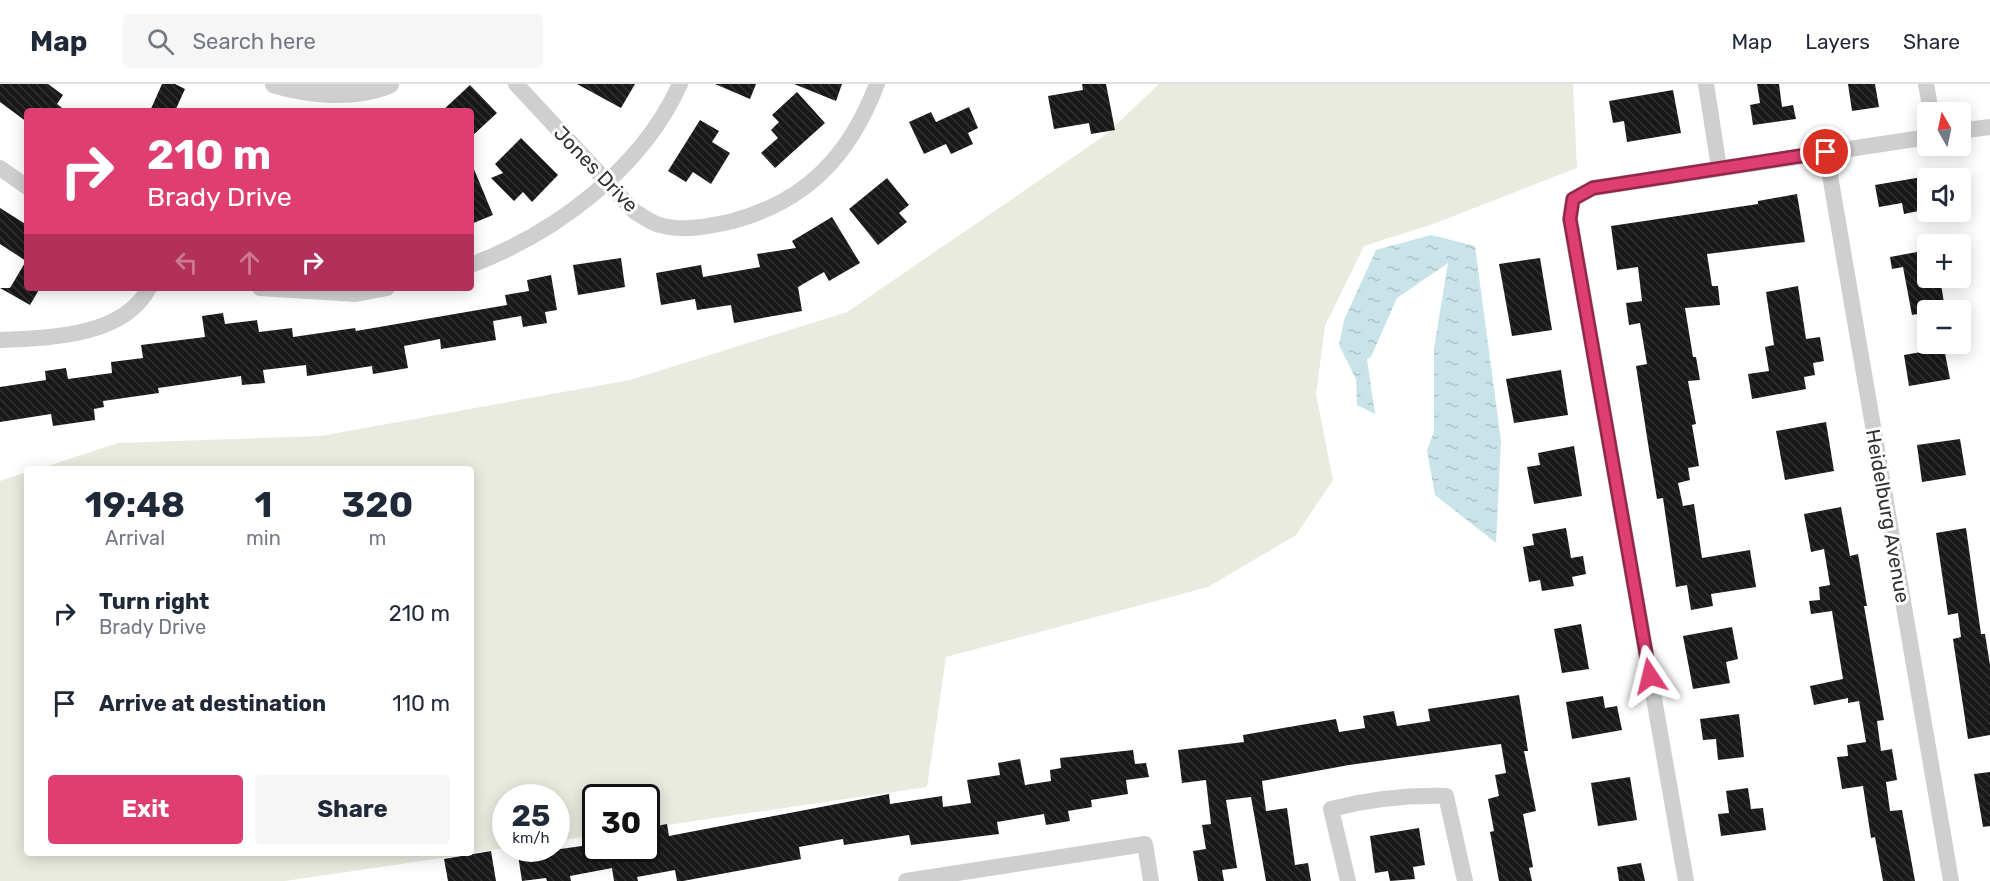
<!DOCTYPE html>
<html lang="en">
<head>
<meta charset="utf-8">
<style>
  :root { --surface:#fff; --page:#f6f6f7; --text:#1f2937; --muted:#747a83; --line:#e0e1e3; --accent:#df3e71 }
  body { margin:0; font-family:Rubik,sans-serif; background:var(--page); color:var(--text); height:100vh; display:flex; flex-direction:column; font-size:22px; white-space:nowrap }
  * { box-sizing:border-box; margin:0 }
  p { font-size:20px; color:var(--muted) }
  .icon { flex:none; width:33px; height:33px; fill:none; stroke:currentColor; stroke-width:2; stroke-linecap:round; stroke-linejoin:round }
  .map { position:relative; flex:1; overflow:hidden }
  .sheet { position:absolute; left:24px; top:382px; width:450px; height:390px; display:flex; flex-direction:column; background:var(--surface); border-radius:6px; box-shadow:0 3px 15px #0003 }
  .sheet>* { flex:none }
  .top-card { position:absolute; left:24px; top:24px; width:450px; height:183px; border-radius:6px; box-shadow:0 3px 15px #0003; background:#df3e71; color:#fff; overflow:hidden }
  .needle { width:39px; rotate:351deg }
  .controls { position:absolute; left:1917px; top:18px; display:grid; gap:12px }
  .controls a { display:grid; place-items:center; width:54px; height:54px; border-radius:6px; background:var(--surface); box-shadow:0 3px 15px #0003; font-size:30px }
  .speed { position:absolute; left:492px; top:700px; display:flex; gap:12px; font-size:30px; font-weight:700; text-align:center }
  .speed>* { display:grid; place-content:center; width:78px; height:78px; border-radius:50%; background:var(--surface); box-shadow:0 3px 15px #0003; line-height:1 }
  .speed small { font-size:15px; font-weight:400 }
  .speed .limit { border:3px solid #111; border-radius:9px; background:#fff; color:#111 }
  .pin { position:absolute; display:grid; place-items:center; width:51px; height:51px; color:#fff; margin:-26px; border:3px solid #fff; border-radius:50%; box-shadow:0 2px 6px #0007 }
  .me { position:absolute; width:66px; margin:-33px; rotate:350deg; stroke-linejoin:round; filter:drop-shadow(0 0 4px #0008) }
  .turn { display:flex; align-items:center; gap:21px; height:126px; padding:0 24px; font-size:27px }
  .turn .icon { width:78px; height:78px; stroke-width:2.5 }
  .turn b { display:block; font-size:42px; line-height:51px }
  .lanes { display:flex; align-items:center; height:57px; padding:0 24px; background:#0003; justify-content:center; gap:30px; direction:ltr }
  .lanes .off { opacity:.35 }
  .eta { display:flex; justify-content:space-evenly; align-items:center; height:102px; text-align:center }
  .eta b { font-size:36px; font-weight:700; line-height:42px }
  .cta { display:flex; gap:12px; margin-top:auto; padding:12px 24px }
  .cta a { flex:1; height:69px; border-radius:6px; background:var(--accent); color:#fff; font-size:24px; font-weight:700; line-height:69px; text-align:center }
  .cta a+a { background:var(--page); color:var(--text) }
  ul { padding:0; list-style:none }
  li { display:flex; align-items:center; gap:18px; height:90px; padding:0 24px }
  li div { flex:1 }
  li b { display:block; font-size:22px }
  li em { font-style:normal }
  header { display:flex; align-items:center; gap:36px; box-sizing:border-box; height:84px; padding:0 30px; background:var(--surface); border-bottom:2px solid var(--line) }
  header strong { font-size:28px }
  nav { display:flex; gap:33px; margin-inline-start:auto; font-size:21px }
  .search { width:420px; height:54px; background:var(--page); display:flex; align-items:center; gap:15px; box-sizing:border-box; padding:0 21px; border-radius:6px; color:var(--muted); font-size:22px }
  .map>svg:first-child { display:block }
  .grass { fill:#e8ebde }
  .water { fill:url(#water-ripples) }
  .building { fill:url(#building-back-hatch) }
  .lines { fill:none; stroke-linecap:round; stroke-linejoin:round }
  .minor { stroke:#cfcfcf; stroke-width:16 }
  .tertiary { stroke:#cfcfcf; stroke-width:20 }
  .route-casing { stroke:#912849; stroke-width:15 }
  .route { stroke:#df3e71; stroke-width:10 }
  .labels { text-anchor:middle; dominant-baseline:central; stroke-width:6; stroke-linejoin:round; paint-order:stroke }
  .street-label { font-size:20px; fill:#323232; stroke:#fff }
</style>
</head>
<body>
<header>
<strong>Map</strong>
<div class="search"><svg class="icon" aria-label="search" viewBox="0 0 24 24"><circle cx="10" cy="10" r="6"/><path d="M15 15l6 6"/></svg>Search here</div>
<nav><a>Map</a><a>Layers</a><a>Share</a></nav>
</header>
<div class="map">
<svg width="1990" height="797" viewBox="0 0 1990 797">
  <defs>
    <pattern id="water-ripples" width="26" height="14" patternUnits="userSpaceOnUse" patternTransform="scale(1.5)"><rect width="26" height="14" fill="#c9e4e8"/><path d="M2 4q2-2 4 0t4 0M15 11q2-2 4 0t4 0" fill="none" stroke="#adc4c7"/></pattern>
    <pattern id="building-back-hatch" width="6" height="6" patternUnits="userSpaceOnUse" patternTransform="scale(1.5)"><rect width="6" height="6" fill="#191919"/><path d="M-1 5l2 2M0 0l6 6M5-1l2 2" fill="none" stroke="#323232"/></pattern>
  </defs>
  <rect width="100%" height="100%" fill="#fff"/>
  <g class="grass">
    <polygon points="1159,0 1573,0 1577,84 1433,140 1364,162 1325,242 1316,310 1333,396 1296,451 1208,503 946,573 927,703 647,744 646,714 596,714 595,751 557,757 556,714 506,714 505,764 471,769 471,386 36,386 118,359 321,352 630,296 847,228 1104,52"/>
    <polygon points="27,388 27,770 469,770 285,797 0,797 0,397"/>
  </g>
  <polygon class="water" points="1431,151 1475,162 1501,357 1496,459 1435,411 1427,366 1434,348 1434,264 1448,179 1397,214 1371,273 1367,275 1375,330 1357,321 1356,295 1339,261 1344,236 1376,166"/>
  <g class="building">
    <polygon points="0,0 48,0 63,11 57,20 66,27 27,27 27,38 0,18"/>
    <polygon points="162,0 175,0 185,5 175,27 150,27"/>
    <polygon points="577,0 635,0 621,24"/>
    <polygon points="715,0 756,0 750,15"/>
    <polygon points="794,0 842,0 836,17"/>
    <polygon points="1082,0 1106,0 1115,46 1091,50 1089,39 1054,45 1048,12 1083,6"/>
    <polygon points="1757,0 1779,0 1782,23 1793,21 1796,35 1753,41 1750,21 1760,19"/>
    <polygon points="1848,0 1875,0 1879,23 1852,27"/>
    <polygon points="470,1 497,29 471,53 471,27 442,27"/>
    <polygon points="1673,6 1681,49 1627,58 1624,37 1613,39 1609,17"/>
    <polygon points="797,8 825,39 775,84 761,69 778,54 771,46 779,38 772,31"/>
    <polygon points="969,23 978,44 968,49 973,60 951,70 946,60 924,70 909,38 931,28 936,38"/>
    <polygon points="700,36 719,47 712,58 730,69 711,100 693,88 686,98 668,87"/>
    <polygon points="521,54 558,91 532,118 523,108 514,117 491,94 503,89 495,80"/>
    <polygon points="471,78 493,131 471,140"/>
    <polygon points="1928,92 1928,125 1904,130 1902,119 1879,123 1875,101"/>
    <polygon points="887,94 909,121 899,129 907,138 878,161 849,125"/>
    <polygon points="1797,110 1805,158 1707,170 1712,202 1718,202 1720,221 1685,224 1693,273 1696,273 1700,296 1688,297 1696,340 1692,341 1699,382 1688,384 1690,396 1678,399 1683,422 1694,420 1702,474 1750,466 1756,503 1711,510 1713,522 1691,526 1687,501 1676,503 1663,414 1657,415 1649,366 1636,282 1647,280 1640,239 1629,241 1626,219 1642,217 1638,183 1617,186 1611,142 1758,120 1758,117"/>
    <polygon points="0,124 27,141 27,204 40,204 30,221 0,204 10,204 26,177 0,160"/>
    <polygon points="832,133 860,179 829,197 824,188 798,203 802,227 734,239 731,221 697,226 695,215 661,221 656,189 701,181 703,193 760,183 757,170 796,164 792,157"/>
    <polygon points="1928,166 1928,194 1940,194 1945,225 1912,231 1903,183 1892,185 1890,173"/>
    <polygon points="621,174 625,203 578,211 573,181"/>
    <polygon points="1540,174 1552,246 1512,252 1499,180"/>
    <polygon points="551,191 557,226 545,228 547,239 523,243 521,232 493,237 496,256 441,265 440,255 404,262 408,284 373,290 372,282 307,292 306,281 263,286 265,299 242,301 241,292 158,304 159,309 103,317 104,323 94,325 95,336 53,342 51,330 0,338 0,303 46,296 45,287 66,284 68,295 112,289 111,278 143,274 141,261 205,253 202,232 223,229 225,240 257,236 259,248 292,244 293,253 355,244 356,247 507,221 505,211 529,207 527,196"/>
    <polygon points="1798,202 1806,255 1820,253 1824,277 1813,279 1815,291 1804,293 1806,305 1752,315 1748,290 1769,287 1765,263 1774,261 1766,208"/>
    <polygon points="1944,264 1950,295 1909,302 1904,271"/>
    <polygon points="1561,286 1568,331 1514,339 1506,295"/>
    <polygon points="1826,338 1834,387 1785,396 1776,347"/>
    <polygon points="1960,355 1966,391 1922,398 1917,361"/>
    <polygon points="1574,362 1582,412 1534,420 1527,383 1540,381 1538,369"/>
    <polygon points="1841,423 1850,472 1858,470 1867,522 1864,522 1884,636 1877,637 1881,667 1892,665 1897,696 1886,698 1890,727 1902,726 1915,797 1883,797 1875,753 1871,754 1863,702 1842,705 1837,673 1848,672 1847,661 1866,658 1859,617 1848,619 1848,614 1814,621 1810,602 1843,595 1832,527 1811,530 1809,517 1820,516 1819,503 1830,501 1824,465 1811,468 1804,430"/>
    <polygon points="1566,444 1571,474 1583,472 1586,490 1572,493 1574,502 1542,507 1540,496 1529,498 1523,463 1534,461 1532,450"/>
    <polygon points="1966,444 1981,550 1985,550 1990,581 1990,651 1968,655 1953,555 1961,553 1958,529 1948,531 1936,449"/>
    <polygon points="1581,540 1589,585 1562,589 1554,545"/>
    <polygon points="1732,543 1738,575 1726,578 1730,599 1693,605 1683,552"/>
    <polygon points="1519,611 1528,667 1524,667 1536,727 1523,730 1533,783 1529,784 1532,797 1499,797 1490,748 1494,747 1488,715 1499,712 1495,691 1506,689 1501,660 1349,681 1262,697 1266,727 1287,724 1295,781 1308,779 1311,797 1266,797 1251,713 1226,716 1237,784 1222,786 1224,797 1198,797 1193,767 1206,765 1202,741 1211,740 1206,696 1182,699 1178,666 1244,658 1243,651 1336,635 1339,648 1365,644 1363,632 1394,627 1397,642 1430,637 1428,625"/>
    <polygon points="1603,612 1605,624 1617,622 1622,646 1572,655 1566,618"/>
    <polygon points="1739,630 1744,673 1718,676 1716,655 1703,656 1700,635"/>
    <polygon points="1133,666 1135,680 1146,679 1149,693 1126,696 1128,710 1091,716 1092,723 1068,727 1070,737 1046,741 1044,730 997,738 999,750 911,761 909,751 844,761 843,755 799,763 801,775 683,797 677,797 675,786 637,793 638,797 614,797 612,784 570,792 571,797 547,797 546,794 522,797 518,771 596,760 596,765 646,765 646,744 667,740 669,752 889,710 890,720 942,712 943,723 971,719 967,696 1000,691 998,679 1020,675 1025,701 1051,697 1050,686 1061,684 1060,674"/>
    <polygon points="1990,688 1990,742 1983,743 1974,690"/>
    <polygon points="1630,693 1637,736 1598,742 1591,699"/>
    <polygon points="1748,704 1751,725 1763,724 1766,746 1721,752 1718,730 1729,729 1726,707"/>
    <polygon points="1419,744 1425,781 1413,783 1415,795 1390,797 1388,787 1375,789 1370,752"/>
    <polygon points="491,767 496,797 448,797 444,775"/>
    <polygon points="1641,779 1645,797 1619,797 1617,783"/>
  </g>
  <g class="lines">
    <g class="minor">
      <path d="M516,0L635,128C643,132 651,139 660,141C682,148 711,142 733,137C807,117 850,71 877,0"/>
      <polyline points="1706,0 1719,84"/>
      <polyline points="1926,0 1931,28"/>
      <polyline points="1960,47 1990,43"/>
      <polyline points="1826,68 1951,797"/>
      <polyline points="0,84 27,103"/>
      <path d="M471,181C555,149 642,85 680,0"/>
      <polyline points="260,204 356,210 387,204"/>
      <path d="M0,256C49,254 123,253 149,204"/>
      <polyline points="906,797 1145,760 1151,797"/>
      <path d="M1348,797L1331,725C1370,715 1406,711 1446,712L1465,797"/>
      <polyline points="1686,797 1570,135 1573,115 1593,104 1928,53"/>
    </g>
    <path class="tertiary" d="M275,0C310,10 354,14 389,0"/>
  </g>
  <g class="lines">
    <g class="route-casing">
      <polyline id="route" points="1650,592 1570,135 1573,115 1593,104 1826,68"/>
    </g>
    <use href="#route" class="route"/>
  </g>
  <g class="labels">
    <g class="street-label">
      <text transform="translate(596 85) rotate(46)">Jones Drive</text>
      <text transform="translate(1888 432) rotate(80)">Heidelburg Avenue</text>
    </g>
  </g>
</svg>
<div class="controls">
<a><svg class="needle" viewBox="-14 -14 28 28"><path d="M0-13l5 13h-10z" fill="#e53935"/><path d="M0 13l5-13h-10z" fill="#747a83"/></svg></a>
<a><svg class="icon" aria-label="sound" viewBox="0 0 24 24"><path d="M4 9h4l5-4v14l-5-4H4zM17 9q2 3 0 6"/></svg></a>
<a>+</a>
<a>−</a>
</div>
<div class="speed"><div>25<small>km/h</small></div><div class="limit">30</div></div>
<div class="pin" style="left:1826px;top:68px;background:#d93025"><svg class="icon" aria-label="arrive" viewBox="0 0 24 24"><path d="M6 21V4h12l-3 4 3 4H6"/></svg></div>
<svg class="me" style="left:1650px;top:592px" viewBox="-20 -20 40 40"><path d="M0-17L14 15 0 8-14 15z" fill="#df3e71" stroke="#fff" stroke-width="4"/></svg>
<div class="top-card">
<div class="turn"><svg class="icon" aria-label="right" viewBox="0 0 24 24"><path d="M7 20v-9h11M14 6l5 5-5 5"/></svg><div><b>210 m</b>Brady Drive</div></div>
<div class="lanes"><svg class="icon off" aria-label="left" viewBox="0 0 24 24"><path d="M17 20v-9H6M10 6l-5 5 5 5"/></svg><svg class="icon off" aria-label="ahead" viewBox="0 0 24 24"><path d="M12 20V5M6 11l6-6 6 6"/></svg><svg class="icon" aria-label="right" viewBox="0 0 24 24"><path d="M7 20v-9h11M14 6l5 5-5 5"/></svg></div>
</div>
<section class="sheet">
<div class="eta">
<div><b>19:48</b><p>Arrival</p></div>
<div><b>1</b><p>min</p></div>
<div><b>320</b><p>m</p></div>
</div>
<ul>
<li><svg class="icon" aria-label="right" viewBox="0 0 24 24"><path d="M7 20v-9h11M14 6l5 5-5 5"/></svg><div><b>Turn right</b><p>Brady Drive</p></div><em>210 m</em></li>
<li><svg class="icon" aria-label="arrive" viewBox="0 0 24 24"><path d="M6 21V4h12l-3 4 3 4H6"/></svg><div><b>Arrive at destination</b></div><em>110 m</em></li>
</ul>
<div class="cta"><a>Exit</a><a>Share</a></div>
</section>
</div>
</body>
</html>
